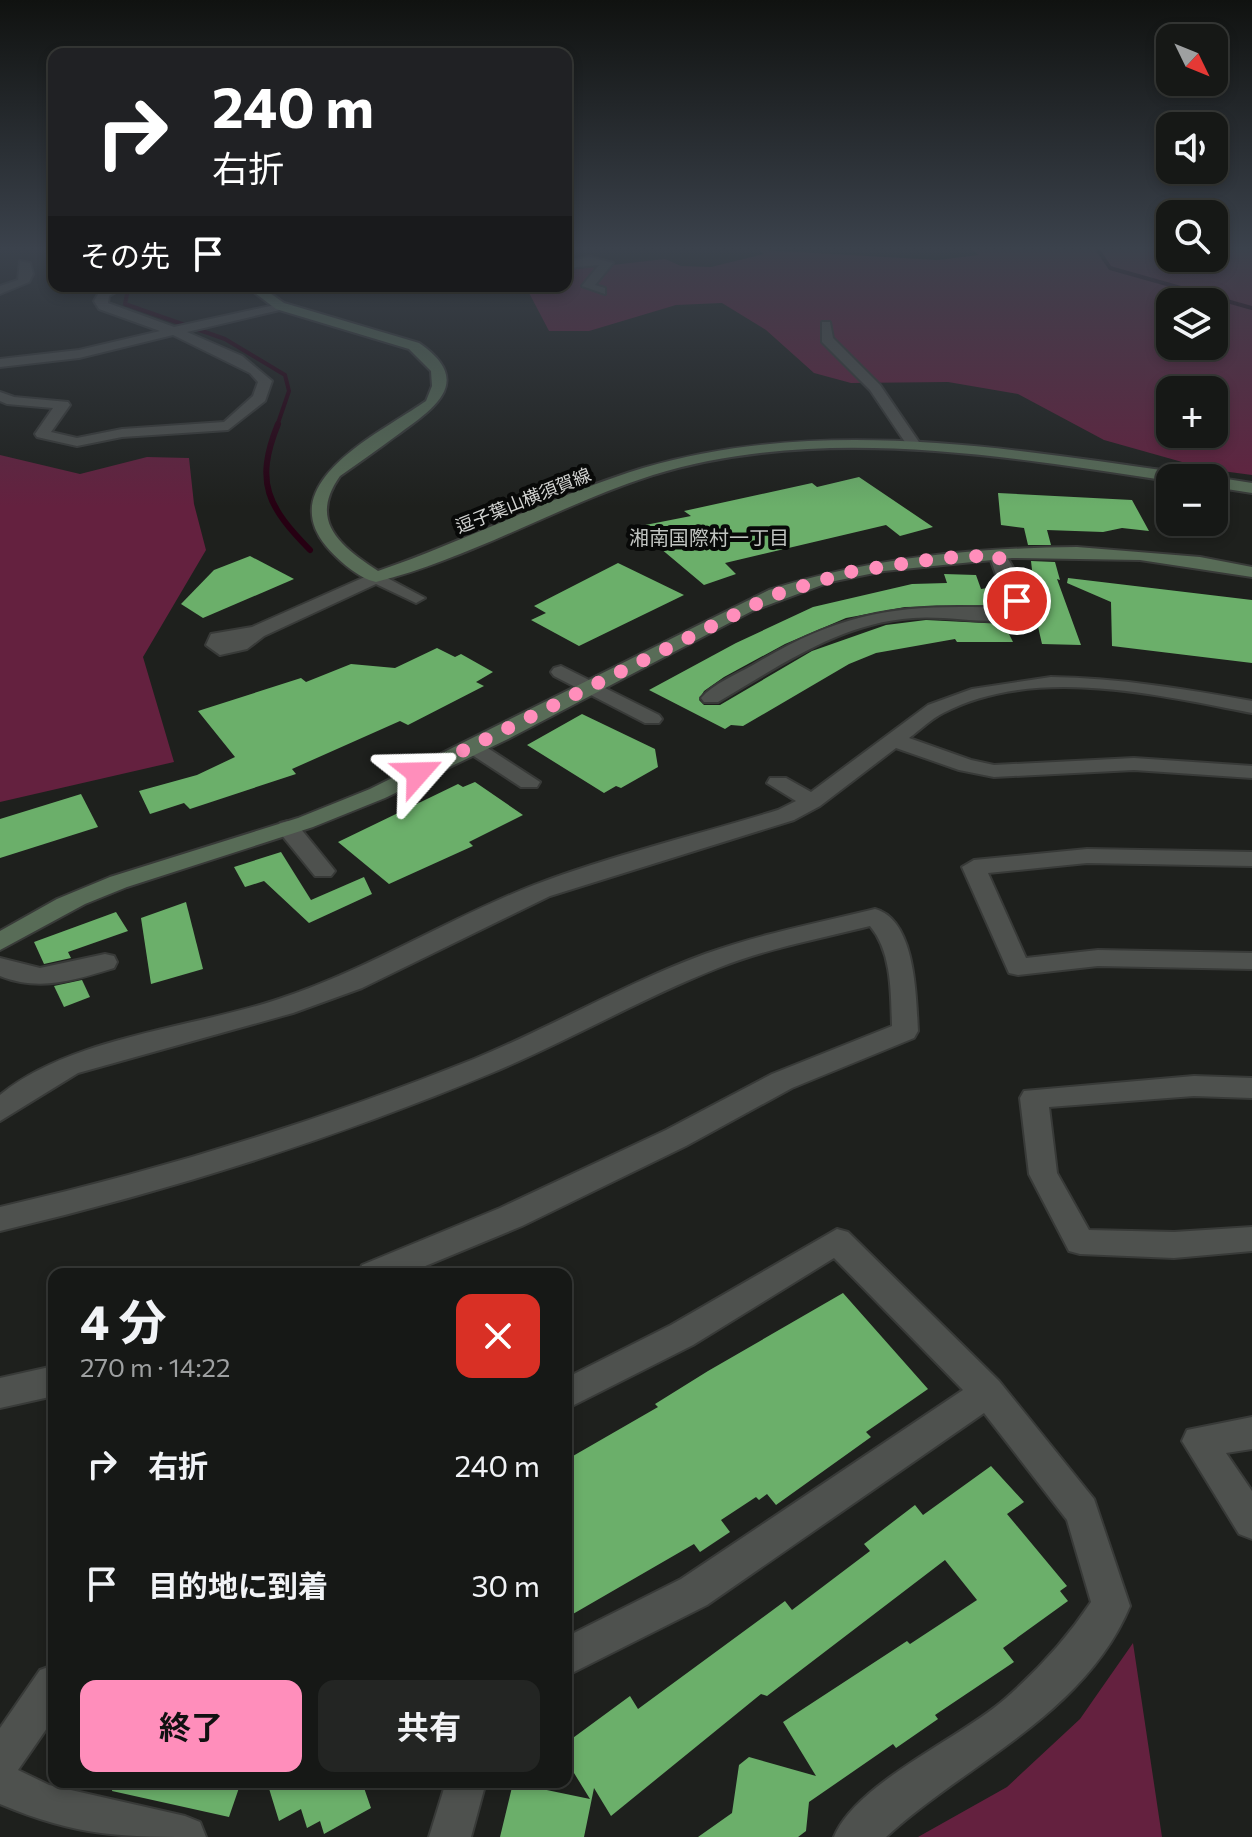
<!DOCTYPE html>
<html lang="ja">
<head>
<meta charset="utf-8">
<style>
  :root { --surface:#161816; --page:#232523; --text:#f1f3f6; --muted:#9ea0a1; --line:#353735; --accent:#ff8ebb }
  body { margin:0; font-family:Commissioner,"Noto Sans JP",sans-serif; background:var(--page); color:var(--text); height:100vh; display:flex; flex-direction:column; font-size:30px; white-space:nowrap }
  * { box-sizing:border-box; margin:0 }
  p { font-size:26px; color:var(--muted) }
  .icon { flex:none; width:44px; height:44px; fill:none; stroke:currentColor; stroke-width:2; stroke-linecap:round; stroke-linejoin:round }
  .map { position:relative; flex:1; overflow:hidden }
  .panel { position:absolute; left:48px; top:1268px; width:524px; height:520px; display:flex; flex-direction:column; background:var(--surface); border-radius:16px; box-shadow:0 4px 12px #0003,0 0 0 2px var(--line) }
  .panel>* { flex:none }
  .hud { position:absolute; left:48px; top:48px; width:524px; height:244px; border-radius:16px; box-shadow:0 4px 12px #0003,0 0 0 2px var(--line); background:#202124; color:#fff; overflow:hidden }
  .needle { width:52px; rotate:133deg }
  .fabs { position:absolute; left:1156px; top:24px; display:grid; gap:16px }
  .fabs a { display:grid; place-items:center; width:72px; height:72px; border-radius:16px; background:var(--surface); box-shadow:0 4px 12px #0003,0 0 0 2px var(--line); font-size:40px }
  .pin { position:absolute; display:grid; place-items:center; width:68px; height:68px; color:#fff; margin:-34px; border:4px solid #fff; border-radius:50%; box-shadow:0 2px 8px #0007 }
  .me { position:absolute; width:88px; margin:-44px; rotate:65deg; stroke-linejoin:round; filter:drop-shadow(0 0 6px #0008) }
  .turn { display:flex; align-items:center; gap:28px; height:168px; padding:0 32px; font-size:36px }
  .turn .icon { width:104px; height:104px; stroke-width:2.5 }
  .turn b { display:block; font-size:56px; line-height:68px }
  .then { display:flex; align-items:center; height:76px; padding:0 32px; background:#0003; gap:16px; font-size:30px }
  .round { display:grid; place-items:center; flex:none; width:84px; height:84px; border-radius:16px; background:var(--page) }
  .overview { display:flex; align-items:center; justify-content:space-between; height:136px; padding:0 32px }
  h1 { font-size:48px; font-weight:700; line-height:60px }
  .primary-button { display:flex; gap:16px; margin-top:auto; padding:16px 32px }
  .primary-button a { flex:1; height:92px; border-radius:16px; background:var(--accent); color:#111; font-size:32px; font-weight:700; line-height:92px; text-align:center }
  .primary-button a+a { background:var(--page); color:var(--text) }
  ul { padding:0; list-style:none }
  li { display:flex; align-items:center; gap:24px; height:120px; padding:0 32px }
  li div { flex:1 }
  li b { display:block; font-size:30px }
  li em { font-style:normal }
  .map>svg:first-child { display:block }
  .green { fill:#64213f; fill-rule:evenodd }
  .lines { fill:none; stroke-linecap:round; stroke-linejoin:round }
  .stream-far1 { stroke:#260012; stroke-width:4 }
  .stream { stroke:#260012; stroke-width:6 }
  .building { fill:#6baf6a }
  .street-casing { stroke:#383a38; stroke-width:4 }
  .secondary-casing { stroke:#383a38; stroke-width:4 }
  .street { fill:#4e514e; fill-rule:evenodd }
  .secondary { fill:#586c57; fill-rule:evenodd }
  .route { stroke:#ff8ebb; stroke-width:14; stroke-dasharray:0 25.2 }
  .labels { text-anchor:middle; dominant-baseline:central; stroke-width:8; stroke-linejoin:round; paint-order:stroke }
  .far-street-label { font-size:18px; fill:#d2d3d1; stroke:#080908 }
  .far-neighbourhood-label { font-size:20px; fill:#c1c4c1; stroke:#080908 }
</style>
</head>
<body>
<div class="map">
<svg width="1252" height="1837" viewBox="0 0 1252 1837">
  <rect width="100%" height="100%" fill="#1e201d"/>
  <g class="green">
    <path d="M760,250L938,260L979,255L972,250H1170V258H1214V250H1252V475L1207,469L1104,440L1018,394L948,382L851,383L814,373L766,330L722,303L676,305L589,331H549L527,289L526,286H566L568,270L665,259L681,266L711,267L764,254ZM1170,302H1214V346H1170ZM1170,390H1214V434H1170Z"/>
    <polygon points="0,455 80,474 147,457 189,458 194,504 206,550 143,657 174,762 0,802"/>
    <polygon points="1133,1643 1162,1837 918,1837 1007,1787 1080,1719"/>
  </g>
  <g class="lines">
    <g class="stream-far1">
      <polyline points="1098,250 1110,268 1252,308"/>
      <polyline points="135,286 128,289 125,304 225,339 285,375 289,391 277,426"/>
    </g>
    <path class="stream" d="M278,424C254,483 268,507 310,550"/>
  </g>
  <g class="building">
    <polygon points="859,477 933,527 900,536 886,525 725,563 736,574 704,585 635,527 691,516 684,511 812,483 817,487"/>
    <polygon points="998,493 1132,500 1149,531 1122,528 1103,532 1047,530 1051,545 1028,545 1024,528 1001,525"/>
    <polygon points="250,556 294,579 203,618 181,604 214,570"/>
    <polygon points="1031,561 1055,562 1060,580 1057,579 1081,645 1042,644 1025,570 1032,570"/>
    <polygon points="618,563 684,595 579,646 531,620 546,613 534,606"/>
    <polygon points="944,574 976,575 981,589 988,588 996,605 905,607 846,618 785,644 724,677 704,691 699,700 704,705 720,705 812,651 886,625 926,620 1004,624 1013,642 957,642 955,639 876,653 849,664 743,726 731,725 725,729 649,690 736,643 813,607 912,584 947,583"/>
    <polygon points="1068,578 1252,600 1252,663 1112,646 1111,602 1067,583"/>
    <polygon points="437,648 455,657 461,654 493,672 476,682 484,686 408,725 400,721 292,769 296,774 190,809 184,803 150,814 139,791 197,775 235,757 198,711 301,678 306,682 351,664 395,668"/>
    <polygon points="582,714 655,749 658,767 621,788 616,786 604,793 527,745"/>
    <polygon points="475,782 523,815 469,842 473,846 389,884 338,842 458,784 463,787"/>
    <polygon points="81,794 98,827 0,858 0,819"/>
    <polygon points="281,852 311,900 364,877 372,894 309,923 264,881 245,887 234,867"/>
    <polygon points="186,902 203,969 151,984 141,918"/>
    <polygon points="116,912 128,931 68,952 71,958 44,964 34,942"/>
    <polygon points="82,980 90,997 64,1007 54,986"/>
    <polygon points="843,1293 928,1389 866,1432 871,1437 776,1505 767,1494 759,1500 756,1497 721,1520 730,1532 700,1552 694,1544 566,1618 566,1460 658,1407 655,1404 708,1371"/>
    <polygon points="991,1466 1024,1502 1007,1514 1067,1586 1060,1591 1068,1601 1003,1648 1014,1662 935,1715 938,1719 896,1748 893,1744 809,1802 806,1831 798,1837 698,1837 732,1813 739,1765 749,1757 816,1776 783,1722 907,1641 910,1644 977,1600 945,1560 767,1696 761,1694 611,1816 594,1788 584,1837 500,1837 513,1783 590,1799 566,1760 566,1743 630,1696 638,1709 785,1601 792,1610 870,1551 864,1544 915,1505 923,1515"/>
    <polygon points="113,1782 241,1782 229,1817 112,1791"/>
    <polygon points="267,1782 362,1782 371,1808 324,1834 320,1821 307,1828 301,1809 279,1821"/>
  </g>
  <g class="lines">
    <g class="street-casing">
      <g id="street">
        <polygon points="590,257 613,263 595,285 605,288 605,294 582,286 599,265 566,268 566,262"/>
        <polygon points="20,261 30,263 33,274 29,282 0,294 0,286 18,280"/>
        <polygon points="110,286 125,286 109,296 108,303 174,327 284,303 284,309 187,332 242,356 272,381 265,401 228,430 122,437 77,446 37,437 35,434 53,408 7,404 0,401 0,392 14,397 68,402 70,405 51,432 77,438 122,429 224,422 253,396 258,382 250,373 173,335 79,358 0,367 0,359 79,350 160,331 99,309 94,301 100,291"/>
        <polygon points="822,322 830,322 833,338 880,385 921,445 919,448 909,448 870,390 822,342"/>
        <path d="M998,550C1012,554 1030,604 1023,618C992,626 947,615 913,618C839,623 780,666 718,702H704L701,698C713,684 737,674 753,665C846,609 902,604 1008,608L989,555Z"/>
        <polygon points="376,572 425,598 416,603 376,584 264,636 247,649 220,655 206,645 211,634 252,627"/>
        <polygon points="561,666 659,715 662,719 659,723 645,723 554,676 551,672 554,668"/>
        <path d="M1051,677C1119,678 1185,689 1252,701V713C1156,695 1035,665 943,713C931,719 920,730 909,738L971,760L994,765L1134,758L1252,766V778L1134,770L994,777L959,770L896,748L820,806L794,820L550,896L362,988L293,1013L78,1073L0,1121V1095C70,1037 193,1028 279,999C368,970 447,919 534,885C613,855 697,835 778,810L796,801L767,783L770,778H786L811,792L928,705L972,689Z"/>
        <polygon points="473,741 480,743 540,782 537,787 521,787 466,751 463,747"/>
        <polygon points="288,821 296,823 331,866 335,871 331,876 315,876 280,833 277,828 280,823"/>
        <polygon points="1087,849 1252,852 1252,866 1087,863 988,873 1026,958 1098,950 1252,953 1252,969 1098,966 1018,975 1009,973 962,867 974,860"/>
        <path d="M875,909C916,920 916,997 918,1031L914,1038L792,1088L686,1146L522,1226L406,1274H358L362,1265L500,1208L666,1130L772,1074L892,1026C891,993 892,952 870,926C819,939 768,948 718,968C642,998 570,1040 494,1072C334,1139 169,1191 0,1231V1207C162,1170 320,1121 474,1059C552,1027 626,983 705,954C761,934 818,923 875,909Z"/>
        <path d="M105,954L114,956L117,962L114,968C75,980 40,992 0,976V958L40,968Z"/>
        <polygon points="1194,1076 1252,1078 1252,1098 1194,1096 1049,1107 1057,1173 1089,1230 1174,1232 1252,1227 1252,1251 1174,1258 1080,1254 1069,1251 1029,1174 1020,1098 1024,1091"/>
        <path d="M837,1229L848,1232L999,1381L1094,1499L1130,1606C1085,1714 967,1763 886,1837H834C856,1783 961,1738 1005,1699C1038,1670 1067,1638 1091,1602L1067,1520L984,1413L707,1605L566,1676V1637L681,1579L963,1390L834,1258L693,1345L566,1409V1378L671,1325Z"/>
        <polygon points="54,1366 54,1396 0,1408 0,1378"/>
        <polygon points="1252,1417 1252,1449 1226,1453 1252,1491 1252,1539 1239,1534 1182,1441 1187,1430"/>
        <path d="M54,1665V1718L18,1770L49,1785L185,1816L200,1822L206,1837C122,1837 78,1837 0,1804V1728L40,1670Z"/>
        <polygon points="446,1782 486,1782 471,1837 429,1837"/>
      </g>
    </g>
    <g class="secondary-casing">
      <g id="secondary">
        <path d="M246,286H260L284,303L419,343C476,382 433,409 396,436C378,449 359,463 340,476C308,521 340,546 378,571C468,540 552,496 643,468C820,416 1005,448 1183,473L1191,478L1170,481C1001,456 820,424 653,475C559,505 472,558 376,582C358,578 338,560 326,546C273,482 382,432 426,401L432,386L431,371L409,349L276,309Z"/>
        <polygon points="1214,477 1252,483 1252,493 1214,487"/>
        <path d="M1077,547L1200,557L1252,567V577L1140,560L1012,558L884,571L830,582L752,611L508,739L385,798L313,827L127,887L85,904L0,950V931L57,899L110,877L298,818L370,789L769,590C870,558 971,548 1077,547Z"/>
      </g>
    </g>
    <use href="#street" class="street"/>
    <use href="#secondary" class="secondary"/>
  </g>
  <linearGradient id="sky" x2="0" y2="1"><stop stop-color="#101210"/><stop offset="0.49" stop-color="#3b424c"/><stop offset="1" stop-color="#3b424c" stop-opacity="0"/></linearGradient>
  <rect width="1252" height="507" fill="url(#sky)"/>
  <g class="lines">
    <polyline class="route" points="418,773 774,595 849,572 941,558 998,555 1017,601"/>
  </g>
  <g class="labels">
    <g class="far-street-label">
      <text transform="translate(523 500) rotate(-22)">逗子葉山横須賀線</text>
    </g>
    <g class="far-neighbourhood-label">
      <text x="709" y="537">湘南国際村一丁目</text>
    </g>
  </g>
</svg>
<div class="fabs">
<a><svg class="needle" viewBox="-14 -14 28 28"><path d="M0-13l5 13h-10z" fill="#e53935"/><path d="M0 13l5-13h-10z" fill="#9ea0a1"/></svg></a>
<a><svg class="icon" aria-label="sound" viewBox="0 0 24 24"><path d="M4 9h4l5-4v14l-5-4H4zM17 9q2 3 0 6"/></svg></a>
<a><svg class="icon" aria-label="search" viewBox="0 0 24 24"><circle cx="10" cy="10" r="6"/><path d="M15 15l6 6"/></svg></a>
<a><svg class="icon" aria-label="layers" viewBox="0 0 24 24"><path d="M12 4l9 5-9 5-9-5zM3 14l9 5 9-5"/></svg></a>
<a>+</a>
<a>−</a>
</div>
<div class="pin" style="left:1017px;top:601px;background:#d93025"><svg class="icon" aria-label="arrive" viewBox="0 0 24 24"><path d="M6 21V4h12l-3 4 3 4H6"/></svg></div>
<svg class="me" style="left:418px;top:773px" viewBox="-20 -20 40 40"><path d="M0-17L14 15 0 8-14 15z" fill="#ff8ebb" stroke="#fff" stroke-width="4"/></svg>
<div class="hud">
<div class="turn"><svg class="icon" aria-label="right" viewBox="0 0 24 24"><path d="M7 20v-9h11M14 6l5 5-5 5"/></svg><div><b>240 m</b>右折</div></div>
<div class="then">その先<svg class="icon" aria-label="arrive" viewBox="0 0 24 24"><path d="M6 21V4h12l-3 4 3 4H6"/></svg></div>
</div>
<section class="panel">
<div class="overview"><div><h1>4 分</h1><p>270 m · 14:22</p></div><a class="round" style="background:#d93025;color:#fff"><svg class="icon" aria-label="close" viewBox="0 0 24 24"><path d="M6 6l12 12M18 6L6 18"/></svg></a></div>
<ul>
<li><svg class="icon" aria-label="right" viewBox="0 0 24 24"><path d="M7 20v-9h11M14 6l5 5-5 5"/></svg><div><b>右折</b></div><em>240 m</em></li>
<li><svg class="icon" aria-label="arrive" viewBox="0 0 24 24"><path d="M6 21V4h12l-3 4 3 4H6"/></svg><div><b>目的地に到着</b></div><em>30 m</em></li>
</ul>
<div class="primary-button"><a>終了</a><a>共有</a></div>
</section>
</div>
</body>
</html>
